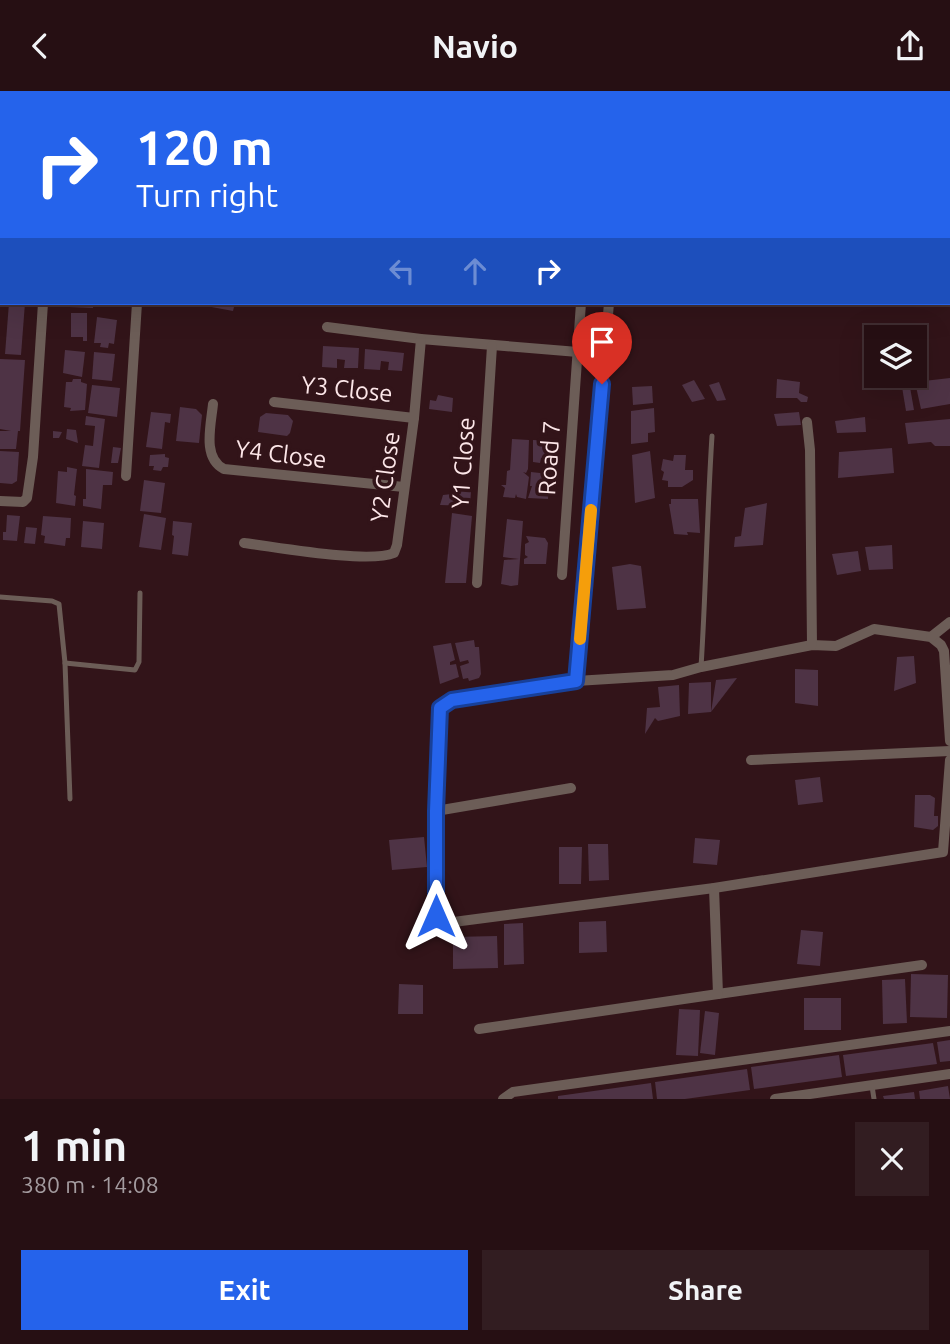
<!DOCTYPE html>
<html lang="en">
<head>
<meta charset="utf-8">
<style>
  :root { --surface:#260f13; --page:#321d21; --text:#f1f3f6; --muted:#a49ca0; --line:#422f33; --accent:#2563eb }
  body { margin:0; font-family:Ubuntu,sans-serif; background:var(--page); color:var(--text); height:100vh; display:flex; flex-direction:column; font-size:26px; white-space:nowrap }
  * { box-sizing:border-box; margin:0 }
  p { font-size:23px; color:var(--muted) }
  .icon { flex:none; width:38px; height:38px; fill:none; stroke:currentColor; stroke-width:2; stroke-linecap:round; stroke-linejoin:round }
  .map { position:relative; height:1008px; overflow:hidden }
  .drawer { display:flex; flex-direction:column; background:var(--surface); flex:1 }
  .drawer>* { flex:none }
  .hud { position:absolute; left:0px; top:0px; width:950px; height:214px; box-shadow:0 7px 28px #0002,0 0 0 2px var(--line); background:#2563eb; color:#fff; overflow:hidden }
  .controls { position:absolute; left:864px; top:234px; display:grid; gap:14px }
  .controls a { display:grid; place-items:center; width:63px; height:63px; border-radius:0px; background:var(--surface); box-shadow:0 7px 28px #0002,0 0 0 2px var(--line); font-size:35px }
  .pin { position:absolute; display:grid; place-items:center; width:60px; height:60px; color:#fff; margin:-72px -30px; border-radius:50% 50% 50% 0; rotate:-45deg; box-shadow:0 0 7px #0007 }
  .pin .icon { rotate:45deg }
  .me { position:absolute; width:77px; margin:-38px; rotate:0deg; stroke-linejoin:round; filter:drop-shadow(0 0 5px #0008) }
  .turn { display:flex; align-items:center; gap:24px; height:147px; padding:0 21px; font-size:32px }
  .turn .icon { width:91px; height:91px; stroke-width:2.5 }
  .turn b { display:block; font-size:49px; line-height:60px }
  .lanes { display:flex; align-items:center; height:66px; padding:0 21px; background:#0003; justify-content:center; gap:35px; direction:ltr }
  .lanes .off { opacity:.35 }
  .round { display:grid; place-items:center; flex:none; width:74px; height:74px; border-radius:0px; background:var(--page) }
  .headline { display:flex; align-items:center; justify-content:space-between; height:119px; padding:0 21px }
  h1 { font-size:42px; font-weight:700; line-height:52px }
  .button { display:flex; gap:14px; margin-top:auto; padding:14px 21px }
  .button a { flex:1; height:80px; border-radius:0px; background:var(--accent); color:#fff; font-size:28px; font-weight:700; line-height:80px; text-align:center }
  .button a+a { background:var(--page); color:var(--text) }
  header { display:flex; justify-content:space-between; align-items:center; height:91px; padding:0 21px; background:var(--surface); font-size:32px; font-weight:700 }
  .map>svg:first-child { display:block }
  .building { fill:#4e3345 }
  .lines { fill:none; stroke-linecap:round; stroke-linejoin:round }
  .service { stroke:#6c5d57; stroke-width:5 }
  .minor { stroke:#6c5d57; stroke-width:10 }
  .route-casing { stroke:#184099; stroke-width:18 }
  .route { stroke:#2563eb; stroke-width:12 }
  .slow { stroke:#f59e0b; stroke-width:12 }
  .labels { text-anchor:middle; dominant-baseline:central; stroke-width:7; stroke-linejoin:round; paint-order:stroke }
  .street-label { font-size:24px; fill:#fce6e8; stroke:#321419 }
</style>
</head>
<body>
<header><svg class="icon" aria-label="back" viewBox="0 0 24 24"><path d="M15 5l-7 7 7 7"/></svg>Navio<svg class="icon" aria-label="share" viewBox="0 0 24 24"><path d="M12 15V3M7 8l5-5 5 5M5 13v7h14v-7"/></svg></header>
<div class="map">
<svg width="950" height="1008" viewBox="0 0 950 1008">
  <rect width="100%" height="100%" fill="#321419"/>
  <g class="building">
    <polygon points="9,212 25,212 21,264 5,263"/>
    <polygon points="69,212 93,212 93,217 69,216"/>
    <polygon points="190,212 235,212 233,220"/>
    <polygon points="71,222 87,222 87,250 83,250 83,246 71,246"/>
    <polygon points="97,226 117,229 114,253 109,252 108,257 100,256 101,252 94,252"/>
    <polygon points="323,255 359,257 358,277 344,277 345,269 337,268 337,277 322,276"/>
    <polygon points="365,258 404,262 402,280 388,279 389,271 381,270 380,279 364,278"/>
    <polygon points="65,259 85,261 82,286 63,282"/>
    <polygon points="94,261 115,263 112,290 92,288"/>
    <polygon points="0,268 25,269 20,340 18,340 16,358 0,358 0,340 11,340 0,338"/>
    <polygon points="950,287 950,313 921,318 915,291"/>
    <polygon points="73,288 81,288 81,291 87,293 85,319 70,320 71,317 64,316 66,291 72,291"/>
    <polygon points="777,288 800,291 799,302 808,306 807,311 801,311 797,307 776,307"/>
    <polygon points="694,289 705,308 692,311 682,294"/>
    <polygon points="719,291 726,309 717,310 709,294"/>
    <polygon points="92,294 120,297 117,326 88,322"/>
    <polygon points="652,295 653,312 633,314 632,296"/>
    <polygon points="902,296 910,296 914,319 906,320"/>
    <polygon points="438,304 453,307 452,321 429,318 430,309 436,310"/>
    <polygon points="180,316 196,318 202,324 199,352 176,350"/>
    <polygon points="654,317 655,341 648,342 648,351 631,353 631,320"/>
    <polygon points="151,321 171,323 170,332 165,331 162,358 146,356"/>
    <polygon points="799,321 801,334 777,335 774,323"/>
    <polygon points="266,322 288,324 293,330 290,342 287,345 258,341 260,326"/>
    <polygon points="86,325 105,328 99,377 82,375 85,354 93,355 95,335 85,334"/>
    <polygon points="865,326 866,341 837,342 835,330"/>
    <polygon points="950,328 950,355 935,355 931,351 908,353 905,332"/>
    <polygon points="67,338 76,339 78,352 66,348"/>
    <polygon points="53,340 62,341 59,347 53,347"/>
    <polygon points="512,348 529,349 528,378 526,382 523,381 529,386 526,408 517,406 516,403 515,407 503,406 505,397 501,394 506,394 507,380 510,379"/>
    <polygon points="533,349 552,350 551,368 541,367 540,372 533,371"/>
    <polygon points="113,356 121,357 118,372 111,372"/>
    <polygon points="892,357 894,382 838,387 839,361"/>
    <polygon points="0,360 19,361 17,390 12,393 0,392"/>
    <polygon points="650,360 655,407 635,412 632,364"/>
    <polygon points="165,363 165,366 169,367 168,376 163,376 161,380 153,379 154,375 149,375 150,364"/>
    <polygon points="674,364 686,364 685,379 693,379 693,389 682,396 668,396 668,390 662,389 664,381 661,379 663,368 673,370"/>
    <polygon points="67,376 77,378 74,404 76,405 75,415 56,412 58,380 67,381"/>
    <polygon points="86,378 113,381 112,394 103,394 101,418 83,415 83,408 86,408"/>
    <polygon points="531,381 549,383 548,408 528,407 532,395 530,395"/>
    <polygon points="144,389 165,392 161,422 140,420"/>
    <polygon points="453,399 471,400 470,415 440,414 443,404 452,403"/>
    <polygon points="671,408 698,408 700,442 687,441 688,444 674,443 669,413 671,413"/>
    <polygon points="767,412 763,454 734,456 735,446 741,445 745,417"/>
    <polygon points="452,422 472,425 466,492 445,492"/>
    <polygon points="144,423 166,427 161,459 139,456"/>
    <polygon points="7,424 20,425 17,450 3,449 3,441 6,441"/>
    <polygon points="43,425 71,427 70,447 66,447 65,455 44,452 45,445 41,444"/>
    <polygon points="507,428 523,430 518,494 511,495 501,493 504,469 519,468 503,466"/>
    <polygon points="83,430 104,432 102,458 81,456"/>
    <polygon points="173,430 192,432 188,465 172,463 174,445 172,444"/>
    <polygon points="26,436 37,437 35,453 24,452"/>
    <polygon points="526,445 545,447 548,452 546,473 524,473 524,468 528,466 525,464 525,453 529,451"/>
    <polygon points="892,454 893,478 869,479 865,456"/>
    <polygon points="858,460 861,480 837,484 832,463"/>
    <polygon points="630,473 641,475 646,517 617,519 612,476"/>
    <polygon points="474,549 475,556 479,556 481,583 479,587 469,590 468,587 463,588 460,575 469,572 468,569 460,571 455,552"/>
    <polygon points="451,552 455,569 450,571 450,574 456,573 459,586 440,593 433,555"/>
    <polygon points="914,565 916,592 894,600 897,566"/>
    <polygon points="795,578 818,579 818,615 795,612"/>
    <polygon points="737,587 711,621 716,589"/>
    <polygon points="711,591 711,621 688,623 689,592"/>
    <polygon points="679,594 680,625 658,630 655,627 645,643 647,617 660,616 658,596"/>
    <polygon points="820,686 823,711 798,714 795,689"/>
    <polygon points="915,704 930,704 935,707 934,725 938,725 938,735 933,739 914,736"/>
    <polygon points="424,746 427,776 392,779 389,749"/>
    <polygon points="695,747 720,749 717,774 693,772"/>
    <polygon points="588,753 608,753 609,789 589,790"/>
    <polygon points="559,756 582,756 581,793 559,793"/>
    <polygon points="606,830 607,861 579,862 579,831"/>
    <polygon points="523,832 524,873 504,874 504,833"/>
    <polygon points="801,839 823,841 820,875 797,873"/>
    <polygon points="497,845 498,877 453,878 453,846"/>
    <polygon points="911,883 948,884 947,927 910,926"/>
    <polygon points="905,888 907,932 883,933 882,889"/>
    <polygon points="399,893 423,894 423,923 398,923"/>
    <rect x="804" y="907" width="37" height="32"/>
    <polygon points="679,918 700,919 698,965 676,964"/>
    <polygon points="705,920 719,922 715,964 700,962"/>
    <polygon points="950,949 950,970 940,971 937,951"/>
    <polygon points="933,952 937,973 846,985 843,964"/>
    <polygon points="839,964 842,986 754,998 751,976"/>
    <polygon points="747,978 750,999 685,1008 657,1008 655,991"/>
    <polygon points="651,992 653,1008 558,1008 558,1005"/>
    <polygon points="948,995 950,1008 920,1008 919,1000"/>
    <polygon points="914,1001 915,1008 884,1008 883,1005"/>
  </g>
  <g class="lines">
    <g class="service">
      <polyline points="0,506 52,510 59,513 65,572 70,708"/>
      <polyline points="65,572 135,579 139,571 140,502"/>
      <path d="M701,576C706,499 707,422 712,345"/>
      <polyline points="872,995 874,1008"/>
    </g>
    <g class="minor">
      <polyline points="61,2 61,0"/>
      <polyline points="278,2 278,0"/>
      <polyline points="359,2 359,0"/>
      <polyline points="439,2 439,0"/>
      <polyline points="518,2 518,0"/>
      <polyline points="596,2 597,0"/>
      <polyline points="628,2 628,0"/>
      <polyline points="750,2 750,0"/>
      <polyline points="609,212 576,590 673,584 701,576 812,554 836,555 874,538 931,546 941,554 944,560 950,650"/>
      <polyline points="327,236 421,248 578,261"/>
      <polyline points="274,311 414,327"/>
      <path d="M213,313C211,334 202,367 224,378L404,396"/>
      <polyline points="807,331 810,359 812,554"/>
      <polyline points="126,385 137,212"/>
      <polyline points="0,410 23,411 27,407 33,366 43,212"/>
      <path d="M244,452C277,456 368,473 394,462L397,454L414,327L421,248"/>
      <polyline points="562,484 581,212"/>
      <polyline points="477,492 492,255"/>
      <polyline points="931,546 950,531"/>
      <polyline points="576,590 452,609 440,617 436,720 437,825 446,832 714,797 943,761 950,669"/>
      <polyline points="751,669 950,660"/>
      <polyline points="436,720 571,697"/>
      <polyline points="714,797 718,903 922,874"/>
      <polyline points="479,938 718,903"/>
      <polyline points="503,1008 513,1001 950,940"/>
      <polyline points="775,1008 950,983"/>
    </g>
  </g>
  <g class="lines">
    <g class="route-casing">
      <polyline id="route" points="436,825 436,720 440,617 452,609 576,590 602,293"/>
    </g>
    <use href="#route" class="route"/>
    <polyline class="slow" points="580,548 591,419"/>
  </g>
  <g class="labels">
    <g class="street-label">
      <text transform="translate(347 298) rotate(6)">Y3 Close</text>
      <text transform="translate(281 363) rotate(7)">Y4 Close</text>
      <text transform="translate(549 367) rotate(-86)">Road 7</text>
      <text transform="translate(463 372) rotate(-86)">Y1 Close</text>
      <text transform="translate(385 386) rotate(-82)">Y2 Close</text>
    </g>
  </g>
</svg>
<div class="controls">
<a><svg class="icon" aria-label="layers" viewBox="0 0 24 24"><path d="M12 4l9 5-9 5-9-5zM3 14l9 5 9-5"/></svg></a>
</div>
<div class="pin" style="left:602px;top:293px;background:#d93025"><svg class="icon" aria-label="arrive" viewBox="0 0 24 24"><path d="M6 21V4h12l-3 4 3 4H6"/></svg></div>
<svg class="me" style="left:436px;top:825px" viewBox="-20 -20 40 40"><path d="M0-17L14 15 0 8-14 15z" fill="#2563eb" stroke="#fff" stroke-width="4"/></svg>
<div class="hud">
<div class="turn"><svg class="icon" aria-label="right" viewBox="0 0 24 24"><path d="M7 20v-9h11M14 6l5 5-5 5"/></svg><div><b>120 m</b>Turn right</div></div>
<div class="lanes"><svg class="icon off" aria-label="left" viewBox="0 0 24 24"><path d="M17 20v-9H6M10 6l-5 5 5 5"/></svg><svg class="icon off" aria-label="ahead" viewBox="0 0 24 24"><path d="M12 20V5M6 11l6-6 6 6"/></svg><svg class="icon" aria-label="right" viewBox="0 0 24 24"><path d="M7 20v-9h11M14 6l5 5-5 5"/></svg></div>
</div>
</div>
<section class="drawer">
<div class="headline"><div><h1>1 min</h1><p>380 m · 14:08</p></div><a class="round"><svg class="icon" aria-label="close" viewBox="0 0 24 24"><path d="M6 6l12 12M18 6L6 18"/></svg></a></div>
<div class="button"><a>Exit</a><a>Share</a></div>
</section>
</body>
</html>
